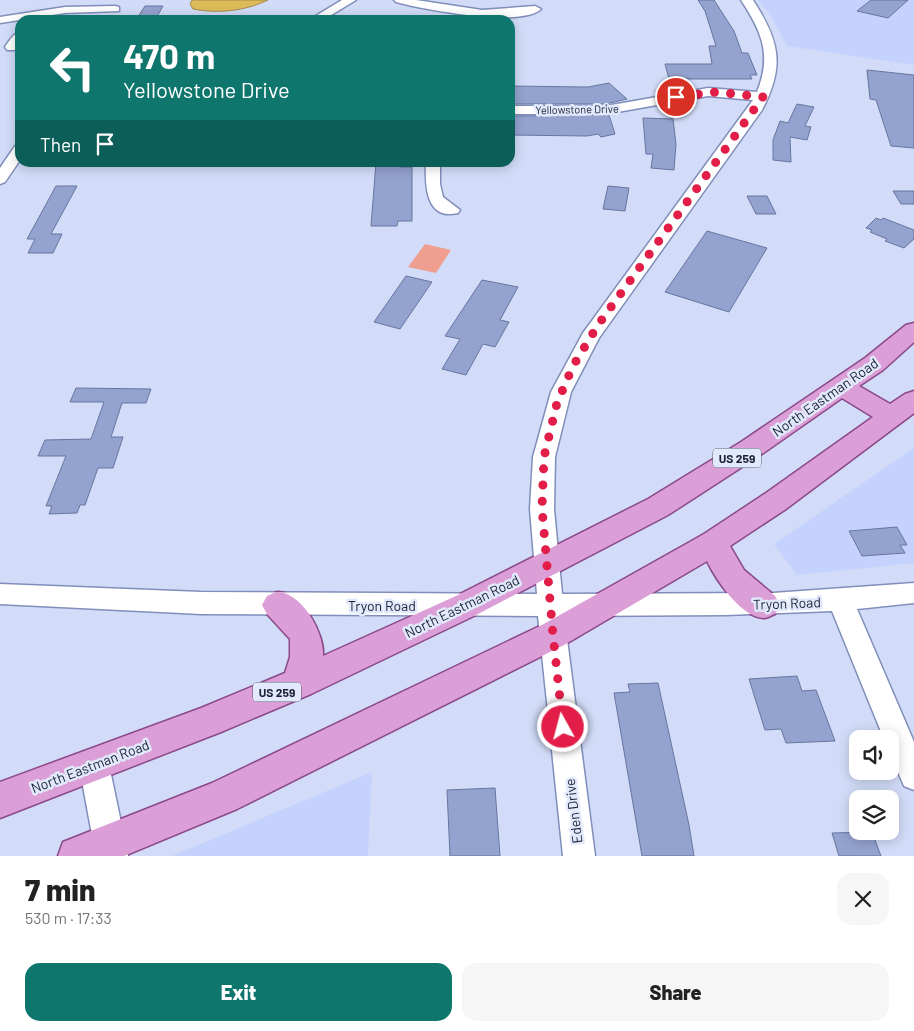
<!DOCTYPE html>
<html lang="en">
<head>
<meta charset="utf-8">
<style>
  :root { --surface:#fff; --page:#f6f6f6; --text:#222; --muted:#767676; --accent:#0f766e }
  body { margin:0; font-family:Barlow,sans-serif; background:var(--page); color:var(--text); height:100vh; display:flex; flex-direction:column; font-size:19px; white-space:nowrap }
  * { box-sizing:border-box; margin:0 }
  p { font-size:16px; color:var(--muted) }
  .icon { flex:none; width:28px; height:28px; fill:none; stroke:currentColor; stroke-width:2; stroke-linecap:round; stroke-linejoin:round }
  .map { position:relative; height:856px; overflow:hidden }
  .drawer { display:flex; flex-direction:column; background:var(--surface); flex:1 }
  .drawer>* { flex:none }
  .guide { position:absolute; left:15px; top:15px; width:500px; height:152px; border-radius:15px; box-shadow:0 2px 12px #0003; background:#0f766e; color:#fff; overflow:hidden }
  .buttons { position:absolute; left:849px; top:730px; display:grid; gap:10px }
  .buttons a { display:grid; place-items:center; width:50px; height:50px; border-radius:10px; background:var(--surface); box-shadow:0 2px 12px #0003; font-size:25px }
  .pin { position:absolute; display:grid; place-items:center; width:42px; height:42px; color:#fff; margin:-21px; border:2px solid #fff; border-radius:50%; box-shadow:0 1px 5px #0007 }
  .me { position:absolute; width:55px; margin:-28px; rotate:353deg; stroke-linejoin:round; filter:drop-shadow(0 0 4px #0008) }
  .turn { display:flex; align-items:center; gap:18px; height:105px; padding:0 25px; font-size:22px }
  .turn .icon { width:65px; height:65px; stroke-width:2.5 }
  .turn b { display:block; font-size:35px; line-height:42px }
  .then { display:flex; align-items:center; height:48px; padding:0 25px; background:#0003; gap:10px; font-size:19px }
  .round { display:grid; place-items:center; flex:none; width:52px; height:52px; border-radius:15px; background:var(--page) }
  .summary { display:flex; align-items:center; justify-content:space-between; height:85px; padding:0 25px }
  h1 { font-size:30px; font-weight:800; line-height:38px }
  .cta { display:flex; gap:10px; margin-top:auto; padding:10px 25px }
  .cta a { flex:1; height:58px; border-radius:15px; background:var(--accent); color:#fff; font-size:20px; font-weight:800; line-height:58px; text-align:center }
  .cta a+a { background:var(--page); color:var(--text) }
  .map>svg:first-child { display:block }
  .built { fill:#c4d2fd }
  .green { fill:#ef9e8f }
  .water { fill:#ddbb59; stroke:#a38d4e }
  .building { fill:#94a2cf; stroke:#67759f }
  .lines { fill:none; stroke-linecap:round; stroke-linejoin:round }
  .minor-casing { stroke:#808eba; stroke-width:3 }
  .major-casing { stroke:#89498b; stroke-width:3 }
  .minor { fill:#fff; fill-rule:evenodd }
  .major { fill:#dc9ed6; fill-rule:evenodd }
  .route { stroke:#e11d48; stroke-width:9; stroke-dasharray:0 16.2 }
  .labels { text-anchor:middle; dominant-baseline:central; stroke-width:5; stroke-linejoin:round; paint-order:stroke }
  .far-street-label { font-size:11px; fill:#1c2233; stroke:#e2e9fc }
  .shield { fill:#e2e9fc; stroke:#575e6f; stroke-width:1 }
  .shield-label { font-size:12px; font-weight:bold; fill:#1c2233 }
  .street-label { font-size:14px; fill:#1c2233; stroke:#e2e9fc }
</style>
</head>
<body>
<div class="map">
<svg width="914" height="856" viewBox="0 0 914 856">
  <rect width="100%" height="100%" fill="#d2dcf8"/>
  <g class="built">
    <polygon points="758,0 914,0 914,65 787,46 771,16"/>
    <polygon points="914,448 914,563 797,575 774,544"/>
    <polygon points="372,772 368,856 172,856"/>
  </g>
  <polygon class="green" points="425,244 451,250 436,273 408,267"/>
  <path class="water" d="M192,0H268C245,11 218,14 193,9L190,4Z"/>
  <g class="building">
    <polygon points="698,0 714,0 734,31 742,53 748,53 757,75 750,75 752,79 669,79 665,64 712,64 709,46 716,46 705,11"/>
    <polygon points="871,0 908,0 888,18 857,11"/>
    <polygon points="145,6 163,6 155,20 136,20"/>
    <polygon points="867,70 914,75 914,148 891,146 876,100 870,99"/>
    <polygon points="609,83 627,99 606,104 510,104 510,86 588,87"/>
    <polygon points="797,104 814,107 805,126 811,127 807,140 790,137 791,162 773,160 773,140 780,121 788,123"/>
    <polygon points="609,115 615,134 601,137 598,134 587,136 510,135 510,116"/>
    <polygon points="643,118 673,119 676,144 674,170 651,168 653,154 646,154"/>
    <polygon points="376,162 400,162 400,167 412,167 412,221 398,221 397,226 371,226"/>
    <polygon points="56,186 77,186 51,234 62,234 53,253 28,253 35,239 27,239"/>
    <polygon points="608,186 629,188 625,211 603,209"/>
    <polygon points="893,191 914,191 914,204 901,204"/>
    <polygon points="747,196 767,196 776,214 756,214"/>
    <polygon points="876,218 881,220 883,218 914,230 914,239 904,248 885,241 887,239 870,232 872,230 866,228"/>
    <polygon points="707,231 767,248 729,312 665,292"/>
    <polygon points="406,276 432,282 400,329 374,322"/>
    <polygon points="482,280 518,287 500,320 509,322 495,347 483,344 466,375 442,369 460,339 445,336"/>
    <polygon points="76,388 151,389 146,403 122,403 111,437 123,437 113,468 98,468 85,505 80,505 77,513 49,514 52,506 46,506 66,456 38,456 45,440 91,439 104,402 70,402"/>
    <polygon points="897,527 907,545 900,545 905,553 862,556 849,531"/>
    <polygon points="797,676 802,691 816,690 835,741 786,743 781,729 765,730 749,679"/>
    <polygon points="658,683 689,825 694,856 642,856 614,693 630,692 628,684"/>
    <polygon points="495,788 500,856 450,856 447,790"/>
    <polygon points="872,832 881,856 839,856 832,833"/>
  </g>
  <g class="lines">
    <g class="minor-casing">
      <g id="minor">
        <polygon points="342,0 356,0 323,20 309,20"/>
        <path d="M394,0H416L482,10L535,6L541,9C522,28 421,9 396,2Z"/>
        <path d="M741,0H753C780,42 785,66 762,110L599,338L571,392L555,457L554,509L562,594L773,593L914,583V603L857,609L914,742V790L904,786L890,753V739H884L832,611L726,615L564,616L595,856H563L538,616L201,614L0,604V584L201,592L537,594L530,509L533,457L551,392L583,333L753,100L708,96L606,114H510V106H606L708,88L757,92C772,55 762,32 741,0Z"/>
        <polygon points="115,6 119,7 119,11 65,13 0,23 0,17 65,7"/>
        <path d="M20,32V44L15,50H7L5,47C9,41 13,34 20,32Z"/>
        <polygon points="20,145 20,160 5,182 0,184 0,168 15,146"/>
        <path d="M426,162H440V184L443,197L460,210L458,213C425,221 425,183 426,162Z"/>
        <polygon points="94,751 104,755 109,765 128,856 96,856 79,765 84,755"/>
      </g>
    </g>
    <g class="major-casing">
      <path id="major" d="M914,323V342L883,370L859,386L890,404L905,394L914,391V413L786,509L730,546L744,570L775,596L780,605L775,614C772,615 767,618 764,618C741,618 715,578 707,561L564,645L237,809L124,856H58L63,842L212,783L542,625L704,534L766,493L873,417L842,398L759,456L668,515L478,614L311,694L221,732L0,818V782L201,708L285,673L290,657V639L267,614L262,605L267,596C270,595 275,592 278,592C303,593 325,635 323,656L456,596L648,499L741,442L865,358L906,325Z"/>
    </g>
    <use href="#minor" class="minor"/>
    <use href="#major" class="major"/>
  </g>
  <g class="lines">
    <polyline class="route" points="563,727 553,635 542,508 544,457 557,403 573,366 598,325 763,97 716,92 676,97"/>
  </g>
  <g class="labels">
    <g class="far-street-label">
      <text transform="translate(577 109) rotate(-1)">Yellowstone Drive</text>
    </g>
    <g class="shield">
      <rect x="713" y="448.5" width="48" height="19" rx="4"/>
      <rect x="253" y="682.5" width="48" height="19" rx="4"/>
    </g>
    <g class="shield-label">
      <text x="737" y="458">US 259</text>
      <text x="277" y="692">US 259</text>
    </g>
    <g class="street-label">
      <text transform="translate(825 397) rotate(-35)">North Eastman Road</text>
      <text transform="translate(787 603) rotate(-2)">Tryon Road</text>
      <text x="382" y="605">Tryon Road</text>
      <text transform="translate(462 606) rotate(-26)">North Eastman Road</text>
      <text transform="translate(90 766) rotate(-21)">North Eastman Road</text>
      <text transform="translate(573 811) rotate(-97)">Eden Drive</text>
    </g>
  </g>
</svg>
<div class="buttons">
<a><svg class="icon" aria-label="sound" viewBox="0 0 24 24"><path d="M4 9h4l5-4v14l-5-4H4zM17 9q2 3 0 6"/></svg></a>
<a><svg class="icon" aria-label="layers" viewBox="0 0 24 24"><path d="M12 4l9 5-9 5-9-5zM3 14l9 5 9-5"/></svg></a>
</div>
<div class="pin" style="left:676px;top:97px;background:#d93025"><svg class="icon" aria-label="arrive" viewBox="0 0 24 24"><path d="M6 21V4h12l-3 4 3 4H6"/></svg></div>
<svg class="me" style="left:563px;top:727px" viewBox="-20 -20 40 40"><circle r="17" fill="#e11d48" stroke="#fff" stroke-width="3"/><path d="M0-11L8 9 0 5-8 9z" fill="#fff"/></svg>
<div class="guide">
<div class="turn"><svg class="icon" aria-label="left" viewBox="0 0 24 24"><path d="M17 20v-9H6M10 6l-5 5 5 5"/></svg><div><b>470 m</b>Yellowstone Drive</div></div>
<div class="then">Then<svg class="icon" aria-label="arrive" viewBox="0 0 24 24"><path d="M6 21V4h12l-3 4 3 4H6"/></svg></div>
</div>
</div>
<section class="drawer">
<div class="summary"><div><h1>7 min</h1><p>530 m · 17:33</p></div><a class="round"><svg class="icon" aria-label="close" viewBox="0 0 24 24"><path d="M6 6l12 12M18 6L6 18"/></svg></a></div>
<div class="cta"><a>Exit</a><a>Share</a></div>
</section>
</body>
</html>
